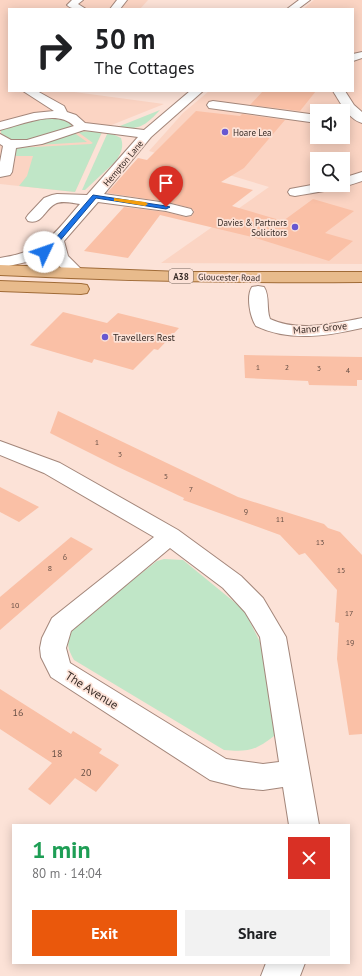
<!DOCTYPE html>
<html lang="en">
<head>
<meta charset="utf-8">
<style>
  :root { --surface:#fff; --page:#f2f2f2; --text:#202124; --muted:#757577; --accent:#ea580c }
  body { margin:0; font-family:"PT Sans",sans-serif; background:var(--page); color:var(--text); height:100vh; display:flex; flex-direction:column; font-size:15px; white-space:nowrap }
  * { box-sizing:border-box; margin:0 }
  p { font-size:13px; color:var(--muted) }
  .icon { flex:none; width:22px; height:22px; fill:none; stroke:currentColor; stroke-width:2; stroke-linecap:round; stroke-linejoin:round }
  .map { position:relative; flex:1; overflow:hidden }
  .panel { position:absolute; left:12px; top:824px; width:338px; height:140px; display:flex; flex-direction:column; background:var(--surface); border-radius:0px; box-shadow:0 2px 10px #0003 }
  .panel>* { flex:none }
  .guide { position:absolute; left:8px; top:8px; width:346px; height:84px; border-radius:0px; box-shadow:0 2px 10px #0003; background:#fff; color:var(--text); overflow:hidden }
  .fabs { position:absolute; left:310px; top:104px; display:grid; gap:8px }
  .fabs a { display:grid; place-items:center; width:40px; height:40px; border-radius:0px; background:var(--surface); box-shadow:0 2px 10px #0003; font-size:20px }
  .pin { position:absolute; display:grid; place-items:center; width:34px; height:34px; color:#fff; margin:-41px -17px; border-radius:50% 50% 50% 0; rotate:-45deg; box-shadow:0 0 4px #0007 }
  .pin .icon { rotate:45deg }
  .me { position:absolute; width:44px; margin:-22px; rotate:48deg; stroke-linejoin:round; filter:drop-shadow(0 0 3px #0008) }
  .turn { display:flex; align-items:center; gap:14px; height:84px; padding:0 20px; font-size:18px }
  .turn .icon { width:52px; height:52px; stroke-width:2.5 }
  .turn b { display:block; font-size:28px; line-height:34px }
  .round { display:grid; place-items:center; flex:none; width:42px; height:42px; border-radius:0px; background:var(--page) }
  .headline { display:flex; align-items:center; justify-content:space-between; height:68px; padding:0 20px }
  h1 { font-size:24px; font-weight:700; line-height:30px; color:#1e9e55 }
  .cta { display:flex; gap:8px; margin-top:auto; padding:8px 20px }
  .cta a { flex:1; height:46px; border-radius:0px; background:var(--accent); color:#fff; font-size:16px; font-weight:700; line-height:46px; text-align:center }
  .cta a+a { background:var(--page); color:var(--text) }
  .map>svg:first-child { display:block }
  .built { fill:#fbd4c3; fill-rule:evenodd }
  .green { fill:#c0e6c7 }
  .building { fill:#fac0a6 }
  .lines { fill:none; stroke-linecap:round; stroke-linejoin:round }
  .minor-casing { stroke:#a3867a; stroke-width:2 }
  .major-casing { stroke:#a06b37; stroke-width:2 }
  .minor { fill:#fff; fill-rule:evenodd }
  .major { fill:#e8bb8c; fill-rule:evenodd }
  .route { fill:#1a73e8; stroke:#114b97 }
  .slow { fill:#f59e0b }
  .poi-dot { fill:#6758d1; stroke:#fce2d7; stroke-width:1.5 }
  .labels { text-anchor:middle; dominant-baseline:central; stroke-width:3.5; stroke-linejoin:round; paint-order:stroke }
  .number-label { font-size:8px; fill:#685046 }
  .far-poi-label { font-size:9px; fill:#372b26; stroke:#fce2d7; text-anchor:start }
  .far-street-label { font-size:9px; fill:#372b26; stroke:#fce2d7 }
  .shield { fill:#fce2d7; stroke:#72625b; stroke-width:1 }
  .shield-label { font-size:9px; font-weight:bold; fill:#372b26 }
  .street-label { font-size:10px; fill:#372b26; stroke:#fce2d7 }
  .poi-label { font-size:10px; fill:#372b26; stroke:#fce2d7; text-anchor:start }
  .near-number-label { font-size:10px; fill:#685046 }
  .near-street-label { font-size:12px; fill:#372b26; stroke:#fce2d7 }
</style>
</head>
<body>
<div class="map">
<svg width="362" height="976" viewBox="0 0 362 976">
  <rect width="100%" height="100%" fill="#fce2d7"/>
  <g class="built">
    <polygon points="0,0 148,0 140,9 9,9 9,91 67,91 164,104 104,128 75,192 0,184"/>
    <path d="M314,0H362V264L161,263L269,187L149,151L183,113L209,91H353V9H303ZM317,111H343V137H317ZM317,159H343V185H317Z"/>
  </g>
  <g class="green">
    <path d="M160,110C144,127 139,130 115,128Z"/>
    <path d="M37,118H57L70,122L72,125L69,129C49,135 19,151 1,133V130L7,126Z"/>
    <polygon points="92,131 102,132 75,192 19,186 27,176 33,156 13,156 15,148 91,144 93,143 78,132"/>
    <polygon points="73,132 87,142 22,146"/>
    <path d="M108,132L121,138C124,147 121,153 116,161L85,190H82Z"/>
    <path d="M164,559L183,560L244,610L260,642L274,721V736C255,751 247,752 224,750L74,660C66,646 67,641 72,627L157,561Z"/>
  </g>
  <g class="building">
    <polygon points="263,91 316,91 300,111 250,105"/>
    <polygon points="196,111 240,116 242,114 285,120 244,168 221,182 253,190 232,206 283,221 313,199 354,211 325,233 353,241 329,261 252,237 160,215 128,258 84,251 124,207 166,212 186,217 192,216 194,211 191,208 167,202 107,193 138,158 147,160"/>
    <polygon points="63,312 107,323 118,313 179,328 158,350 154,349 133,370 94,359 92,363 30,345"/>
    <polygon points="244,355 362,357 362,380 357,380 357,386 309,385 308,381 245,378"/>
    <polygon points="58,411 238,497 324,524 328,528 340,532 362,555 362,734 349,735 337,659 339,623 335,622 337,590 305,553 299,555 280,535 183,500 184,498 116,466 50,433"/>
    <polygon points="0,487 39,507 19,522 0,512"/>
    <polygon points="71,537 93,549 0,630 0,597"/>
    <polygon points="0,689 71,734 73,731 102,749 99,753 119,765 96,792 75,778 50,805 28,789 52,763 0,729"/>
  </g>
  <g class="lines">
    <g class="minor-casing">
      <g id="minor">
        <path d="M72,0H83L78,4L86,9C79,9 72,10 67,5Z"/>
        <polygon points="117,0 127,0 120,9 110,9"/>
        <polygon points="299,0 310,0 298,9 287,9"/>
        <polygon points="362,52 362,58 353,61 353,54"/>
        <path d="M23,91H37L64,106L67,112L76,115L85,123L144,130L190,91H203L151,137L104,194L167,203L191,209L193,212L191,215L186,216L166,211L98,202L64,241L68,256L86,274L84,277C69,281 57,265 51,252L35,260L0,268V258C45,251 52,236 80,204C73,203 61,200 55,204C44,210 42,225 28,221L26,218L28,215L44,198L52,195L57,194L87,195L138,137L84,130L42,144L16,148L12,172L10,175L0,177V162L3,146L0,144V134L11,140H27L74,126C57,108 21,125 0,130V122L34,113L54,111Z"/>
        <path d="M333,91H345L354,105L362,112V123C348,119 340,102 333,91Z"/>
        <polygon points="213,101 317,115 317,123 209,108 207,105 209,102"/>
        <path d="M362,172V181C340,189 319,192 295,196L290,195L288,192L290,189L317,184V185H343V178Z"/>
        <path d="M258,286L264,287C270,296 266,309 270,319C298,332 332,324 362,318V328C327,336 290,342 256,326C250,317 246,296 252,287Z"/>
        <path d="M0,441L60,463L178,530L241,576L263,598L286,637L319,825H289L283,787L263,790L242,788L210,780L51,677L41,657L40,648L42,638L52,618L154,537L44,473L0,455ZM170,548L223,588L245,612L260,637L279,762L263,764L226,759L70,663L66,648L71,631Z"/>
        <polygon points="266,963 305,963 300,976 261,976"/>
      </g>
    </g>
    <g class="major-casing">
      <g id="major">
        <path d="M0,265L181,272H362V282C241,283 121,281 0,275Z"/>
        <polygon points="0,281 81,284 87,285 89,289 87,293 81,294 0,291"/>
      </g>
    </g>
    <use href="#minor" class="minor"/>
    <use href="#major" class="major"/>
  </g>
  <polygon class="route" points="93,195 166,206 170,207 166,209 96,198 58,243 47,253 42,253 42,250 54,240"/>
  <polygon class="slow" points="114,198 145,202 148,204 145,206 116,201 114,201"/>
  <g class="poi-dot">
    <circle cx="225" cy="132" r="4"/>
    <circle cx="295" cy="227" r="4"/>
    <circle cx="105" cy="337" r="4"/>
  </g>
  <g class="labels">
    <g class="number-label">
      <text x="258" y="367">1</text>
      <text x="287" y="367">2</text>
      <text x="319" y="368">3</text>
      <text x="348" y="370">4</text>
      <text x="97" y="442">1</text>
      <text x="120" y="454">3</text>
      <text x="166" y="476">5</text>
      <text x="191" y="489">7</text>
      <text x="246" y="511">9</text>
      <text x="280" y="519">11</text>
      <text x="320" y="542">13</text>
      <text x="65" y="557">6</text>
      <text x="50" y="568">8</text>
      <text x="341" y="570">15</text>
      <text x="15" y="605">10</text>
      <text x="349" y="613">17</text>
      <text x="350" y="642">19</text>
    </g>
    <g class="far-poi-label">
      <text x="233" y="132">Hoare Lea</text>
      <text x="287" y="222" text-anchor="end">Davies &amp; Partners<tspan x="287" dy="10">Solicitors</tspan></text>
    </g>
    <g class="far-street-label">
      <text transform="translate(123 163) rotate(-50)">Hempton Lane</text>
      <text transform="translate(229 277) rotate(1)">Gloucester Road</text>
    </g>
    <rect class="shield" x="169" y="269" width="24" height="14" rx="3"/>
    <g class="shield-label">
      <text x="181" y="276">A38</text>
    </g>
    <g class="street-label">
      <text transform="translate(320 328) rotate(-5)">Manor Grove</text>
    </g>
    <g class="poi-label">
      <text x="113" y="337">Travellers Rest</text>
    </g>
    <g class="near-number-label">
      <text x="18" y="712">16</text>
      <text x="57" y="753">18</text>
      <text x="86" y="772">20</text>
    </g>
    <g class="near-street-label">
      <text transform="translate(92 690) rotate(32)">The Avenue</text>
    </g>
  </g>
</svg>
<div class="fabs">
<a><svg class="icon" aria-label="sound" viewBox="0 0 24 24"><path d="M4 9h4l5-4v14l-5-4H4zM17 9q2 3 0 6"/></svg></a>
<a><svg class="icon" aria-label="search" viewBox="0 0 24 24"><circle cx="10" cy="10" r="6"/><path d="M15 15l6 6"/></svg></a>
</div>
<div class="pin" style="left:166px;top:207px;background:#d93025"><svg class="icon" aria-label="arrive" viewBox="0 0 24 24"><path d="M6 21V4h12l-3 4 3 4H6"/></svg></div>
<svg class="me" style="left:44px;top:252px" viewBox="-20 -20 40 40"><circle r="19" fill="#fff"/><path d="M0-13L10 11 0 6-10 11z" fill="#1a73e8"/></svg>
<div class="guide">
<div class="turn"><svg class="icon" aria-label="right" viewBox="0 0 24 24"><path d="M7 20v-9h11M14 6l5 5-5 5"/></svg><div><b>50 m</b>The Cottages</div></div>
</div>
<section class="panel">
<div class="headline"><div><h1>1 min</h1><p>80 m · 14:04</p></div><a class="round" style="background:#d93025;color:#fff"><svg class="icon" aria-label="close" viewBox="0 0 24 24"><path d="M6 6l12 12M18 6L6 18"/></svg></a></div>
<div class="cta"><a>Exit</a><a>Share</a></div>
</section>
</div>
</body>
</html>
